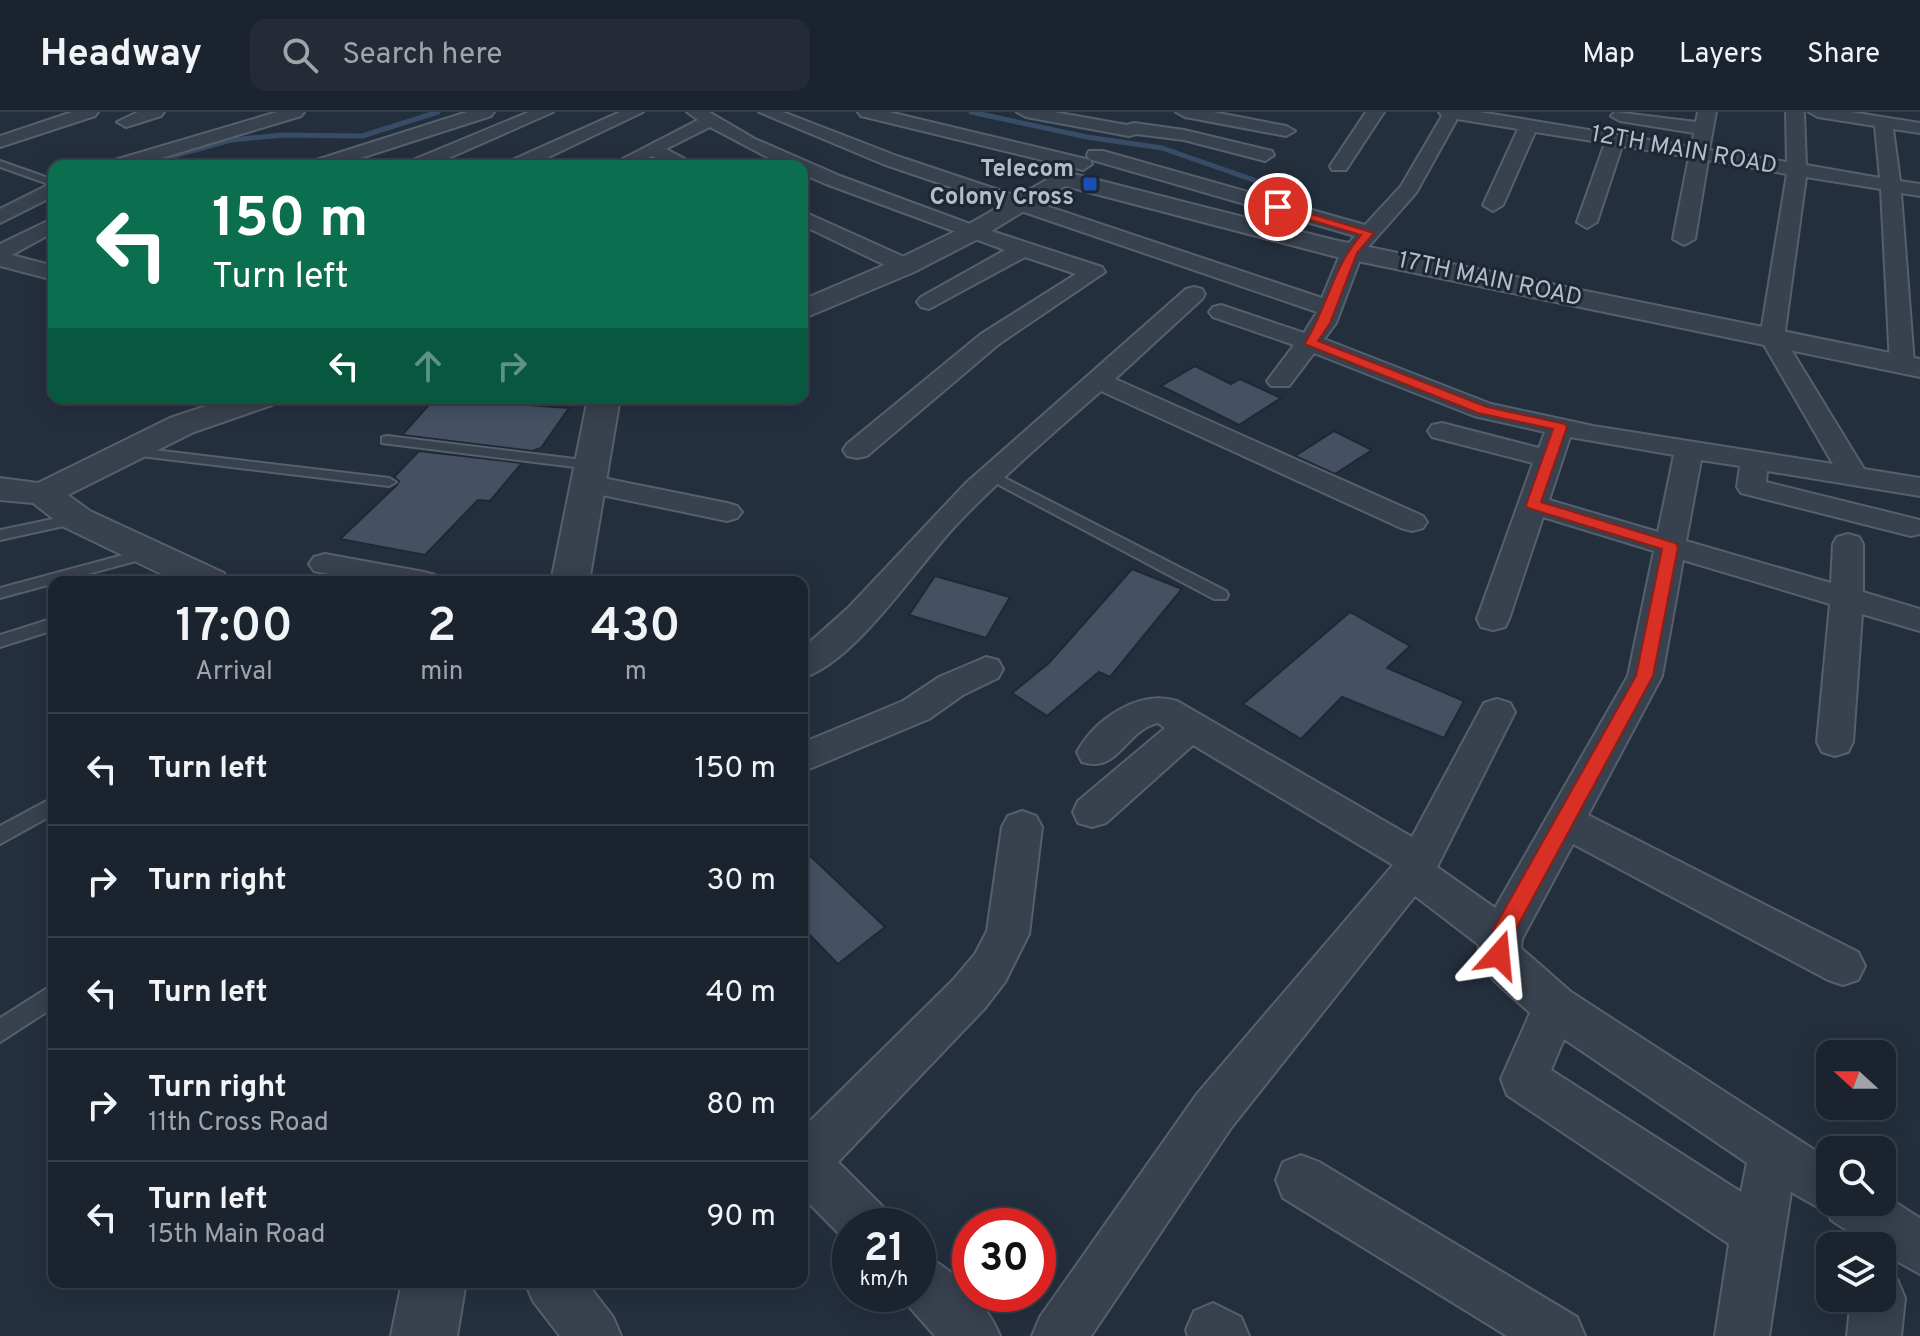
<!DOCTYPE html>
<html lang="en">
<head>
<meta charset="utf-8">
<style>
  :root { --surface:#1b232e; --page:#242b36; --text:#f1f3f6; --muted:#a0a4aa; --line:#39404a }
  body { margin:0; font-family:Overpass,sans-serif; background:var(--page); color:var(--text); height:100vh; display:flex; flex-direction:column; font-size:30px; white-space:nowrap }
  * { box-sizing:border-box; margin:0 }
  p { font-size:26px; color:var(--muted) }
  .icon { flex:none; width:44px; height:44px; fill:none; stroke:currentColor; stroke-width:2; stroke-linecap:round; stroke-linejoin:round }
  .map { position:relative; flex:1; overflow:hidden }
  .panel { position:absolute; left:48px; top:464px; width:760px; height:712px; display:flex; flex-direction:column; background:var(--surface); border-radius:16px; box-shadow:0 4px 20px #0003,0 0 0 2px var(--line) }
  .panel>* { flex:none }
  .banner { position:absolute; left:48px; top:48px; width:760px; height:244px; border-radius:16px; box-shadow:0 4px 20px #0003,0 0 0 2px var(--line); background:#0b6e4f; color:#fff; overflow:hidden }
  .needle { width:52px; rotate:291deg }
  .tools { position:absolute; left:1816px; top:928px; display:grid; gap:16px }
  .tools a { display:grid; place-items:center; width:80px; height:80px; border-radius:16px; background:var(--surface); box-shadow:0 4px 20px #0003,0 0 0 2px var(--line); font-size:40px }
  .speed { position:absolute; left:832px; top:1096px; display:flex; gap:16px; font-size:40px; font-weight:700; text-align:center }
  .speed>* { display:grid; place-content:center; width:104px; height:104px; border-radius:50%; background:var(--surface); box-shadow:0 4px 20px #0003,0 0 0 2px var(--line); line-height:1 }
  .speed small { font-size:20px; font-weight:400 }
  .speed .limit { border:12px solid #d22; background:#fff; color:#111 }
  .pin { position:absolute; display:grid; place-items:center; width:68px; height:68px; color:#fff; margin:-34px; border:4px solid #fff; border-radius:50%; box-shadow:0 2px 8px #0007 }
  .me { position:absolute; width:88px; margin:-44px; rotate:18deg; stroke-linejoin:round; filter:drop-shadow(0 0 6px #0008) }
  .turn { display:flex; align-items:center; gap:28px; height:168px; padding:0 32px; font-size:36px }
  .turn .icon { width:104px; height:104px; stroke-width:2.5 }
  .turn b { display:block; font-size:56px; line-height:68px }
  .lanes { display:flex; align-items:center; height:76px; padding:0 32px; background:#0003; justify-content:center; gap:40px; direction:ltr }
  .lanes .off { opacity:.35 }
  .eta { display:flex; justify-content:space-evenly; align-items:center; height:136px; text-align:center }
  .eta b { font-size:48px; font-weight:600; line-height:56px }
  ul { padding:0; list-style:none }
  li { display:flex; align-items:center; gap:24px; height:112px; padding:0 32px; border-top:2px solid var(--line) }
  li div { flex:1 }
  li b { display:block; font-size:30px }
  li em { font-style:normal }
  header { display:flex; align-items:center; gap:48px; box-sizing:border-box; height:112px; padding:0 40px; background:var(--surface); border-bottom:2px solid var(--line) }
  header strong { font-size:38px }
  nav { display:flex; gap:44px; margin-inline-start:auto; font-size:28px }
  .search { width:560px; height:72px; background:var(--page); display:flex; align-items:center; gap:20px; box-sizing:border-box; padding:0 28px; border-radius:16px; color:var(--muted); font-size:30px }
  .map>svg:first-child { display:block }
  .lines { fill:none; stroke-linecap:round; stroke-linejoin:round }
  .stream { stroke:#394c67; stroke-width:5 }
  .building { fill:#455162; stroke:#1f2835; stroke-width:2 }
  .service-casing { stroke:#565f6c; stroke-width:4 }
  .minor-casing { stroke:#565f6c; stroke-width:4 }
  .tertiary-casing { stroke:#565f6c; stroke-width:4 }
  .service { fill:#38414e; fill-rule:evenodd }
  .minor { fill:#38414e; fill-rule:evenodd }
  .tertiary { fill:#38414e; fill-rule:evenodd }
  .route { fill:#d93025; stroke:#8d1f18; stroke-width:2 }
  .transit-dot { fill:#1a4fb4; stroke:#1d2633; stroke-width:3 }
  .labels { text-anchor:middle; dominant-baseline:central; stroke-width:6; stroke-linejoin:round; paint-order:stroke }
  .far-street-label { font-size:24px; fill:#b4bcc9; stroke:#1d2633 }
  .far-poi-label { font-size:24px; font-weight:bold; fill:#b4bcc9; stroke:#1d2633; text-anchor:end }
</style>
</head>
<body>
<header>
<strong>Headway</strong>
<div class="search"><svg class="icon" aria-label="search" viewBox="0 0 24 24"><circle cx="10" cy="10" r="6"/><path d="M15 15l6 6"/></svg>Search here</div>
<nav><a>Map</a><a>Layers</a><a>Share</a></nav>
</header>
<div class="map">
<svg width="1920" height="1224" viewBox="0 0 1920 1224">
  <rect width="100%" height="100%" fill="#242f3e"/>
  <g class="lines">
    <g class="stream">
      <polyline points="971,0 1087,25 1162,36 1291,81"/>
      <polyline points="137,54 231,28 283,23 362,24 438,0"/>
    </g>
  </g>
  <g class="building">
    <polygon points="1195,254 1231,272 1240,267 1281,286 1239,313 1161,274"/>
    <polygon points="435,286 490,286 487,290 569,296 541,336 532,339 402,323"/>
    <polygon points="1334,319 1372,338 1335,362 1295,344"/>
    <polygon points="419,339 522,351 490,389 478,388 425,443 340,427 397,373 399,369 394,365"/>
    <polygon points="1132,457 1182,477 1110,565 1099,560 1047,604 1012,581 1049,551"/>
    <polygon points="935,464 1010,485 986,526 909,503"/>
    <polygon points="1350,500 1410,534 1387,556 1464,589 1444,626 1342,585 1301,627 1243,592"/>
    <polygon points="802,736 885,815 838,852 802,815"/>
  </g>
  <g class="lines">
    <g class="service-casing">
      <g id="service">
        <polygon points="0,49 54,68 54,74 0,55"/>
        <polygon points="387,324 591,349 598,353 591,357 382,331 382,325"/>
        <polygon points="129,335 389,366 396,370 389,374 124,342 124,336"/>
        <polygon points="991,359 1226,479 1228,483 1226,487 1214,487 986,366 984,363"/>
        <polygon points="77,402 82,404 82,410 0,428 0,418"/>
        <polygon points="149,436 154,438 157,441 154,444 0,486 0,476"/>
        <polygon points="54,506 54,518 0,535 0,523"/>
        <polygon points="54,685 54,702 0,732 0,714"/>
        <polygon points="54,872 54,895 0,930 0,906"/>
      </g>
    </g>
    <g class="minor-casing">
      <g id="minor">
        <polygon points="72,0 98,0 95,4 0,35 0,24"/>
        <polygon points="138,0 164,0 161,4 126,15 117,10"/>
        <polygon points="277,0 304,0 301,4 135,54 106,54 108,50"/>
        <polygon points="467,0 494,0 491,4 336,54 308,54 310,50"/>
        <polygon points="529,0 553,0 431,54 406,54 408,50"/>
        <polygon points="620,0 643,0 530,54 506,54 508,50"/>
        <polygon points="687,0 709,0 755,27 840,64 970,112 1102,155 1105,160 999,232 867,344 857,346 847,344 843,338 847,332 981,222 1076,162 1025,145 929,197 921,195 917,190 921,185 1005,138 826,72 802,62 802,54 784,54 710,15 666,37 698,54 673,54 652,44 633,54 609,54 698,8"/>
        <path d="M759,0H783L897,44L1322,186L1341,140L1355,124L1089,47L1087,43L1089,39H1103L1365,113L1401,74L1442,4L1439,0H1480L1692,35L1694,21L1620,9L1611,4L1615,0L1696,10L1698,0H1716L1709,38L1787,50L1786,0H1804L1806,53L1880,66L1875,14L1818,5L1809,0H1851L1920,11V21L1893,17L1900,69L1920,72V84L1901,81L1914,252L1911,257H1893L1890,252L1881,77L1806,65L1784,226L1864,357L1920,366V384L1767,359L1766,370L1920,408V422L1911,424L1741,381L1737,375L1740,354L1701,348L1686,429L1831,471L1833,432L1837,425L1848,422L1859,425L1863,432V480L1920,497V519L1862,502L1853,630L1848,640L1835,644L1822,640L1817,630L1830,492L1683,448L1662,564L1588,703L1858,840L1865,854L1858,868L1843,873L1828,868L1573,732L1522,827L1521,836L1571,880L1830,1048V1090H1882V1082L1920,1106V1162L1882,1141V1134H1871L1831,1108L1828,1101L1791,1080L1769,1224H1715L1729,1132L1507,983L1501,967L1530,901C1512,883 1475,861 1479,833L1415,784L1231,1016L1091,1224H1032L1040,1205L1197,982L1393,753L1193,633L1106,711L1092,715L1078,711L1073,700L1078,689L1165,616L1158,611C1125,618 1119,662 1082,650L1077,640C1095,607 1139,577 1177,589L1412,725L1484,591L1497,587L1510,591L1515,600L1437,755L1495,796L1628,564L1654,439L1543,405L1509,507L1505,515L1493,518L1481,515L1477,507L1533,351L1432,325L1428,319L1432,313L1442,311L1539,336L1545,320L1474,304L1314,241L1289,274H1271L1267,269L1294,233L1213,205L1209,200L1213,195L1221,193L1304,221L1317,200L883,52ZM1457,7L1518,17L1483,93L1493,99L1503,93L1535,20L1605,31L1577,110L1587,116L1597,110L1622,34L1689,45L1673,127L1684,133L1695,127L1708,48L1787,62L1760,226L1833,352L1593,314L1491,292L1324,227L1336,211L1362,142L1416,81ZM1570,325L1674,343L1658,420L1549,388ZM1564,927L1747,1051L1741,1080L1551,958Z"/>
        <polygon points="858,0 889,0 1090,48 1092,52 1083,58 861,4"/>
        <polygon points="1017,0 1054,0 1127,13 1134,11 1184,18 1272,39 1274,43 1265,49 1184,28 1136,22 1129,24 1026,5"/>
        <polygon points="1176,0 1213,0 1286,14 1295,19 1286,24 1185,5"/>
        <polygon points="1366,0 1384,0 1346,58 1332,58 1330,54"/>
        <polygon points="54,70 54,84 0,111 0,97"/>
        <polygon points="802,99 913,149 916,154 905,161 897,159 802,113"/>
        <polygon points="54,106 54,120 12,143 54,154 54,168 0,154 0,132"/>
        <path d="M1194,175L1202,177L1205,182L1202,187L1115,267L1423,404L1427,410L1423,416L1412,419L1401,416L1101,279C1052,322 1002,365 957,412C918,453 855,551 802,566V537L848,496L966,371L1186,177Z"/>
        <polygon points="588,363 727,391 737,394 742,400 737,406 727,409 578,378 574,372 578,366"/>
        <polygon points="325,442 424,460 435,463 440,470 368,470 314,459 309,452 314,445"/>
        <polygon points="986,545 998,548 1003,557 998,566 963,583 929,607 802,660 802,631 903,589 939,565"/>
        <polygon points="1022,699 1036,704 1042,715 1029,822 1005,870 985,896 838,1050 884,1096 892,1114 850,1114 850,1133 802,1084 802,1017 953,868 975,842 987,819 1002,715 1008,704"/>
        <polygon points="1301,1043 1319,1050 1577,1205 1585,1224 1507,1224 1283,1086 1276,1068 1283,1050"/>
        <path d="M918,1140C951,1154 987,1191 1000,1224H935L898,1182H918Z"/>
        <polygon points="1882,1161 1897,1167 1905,1186 1901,1224 1847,1224 1851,1186 1882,1186"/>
        <polygon points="525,1170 586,1170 613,1205 621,1224 560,1224 533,1189"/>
        <polygon points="1213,1191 1241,1205 1249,1224 1188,1224 1186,1218 1194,1199"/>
      </g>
    </g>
    <g class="tertiary-casing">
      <g id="tertiary">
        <polygon points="1062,59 1334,128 1920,247 1920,265 1333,144 1065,74 980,126 914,160 802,207 802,188 896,148 962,116"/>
        <polygon points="230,286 277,286 272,293 194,320 68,383 90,399 224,461 229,470 178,470 64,415 33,391 0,388 0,366 38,371 170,306"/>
        <polygon points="588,286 620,286 589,470 551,470"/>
        <polygon points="402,1170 466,1170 457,1224 391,1224"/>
      </g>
    </g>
    <use href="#service" class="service"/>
    <use href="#minor" class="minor"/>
    <use href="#tertiary" class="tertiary"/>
  </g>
  <path class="route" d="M1278,92L1374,121L1357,141L1330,211L1318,229L1487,295L1565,312L1567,315L1541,390L1675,431L1678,435L1653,564L1511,826L1506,850L1499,853L1491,850L1488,843L1493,818L1636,564L1662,437L1528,396L1526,393L1553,317L1478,301L1307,233L1305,231C1327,196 1334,153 1361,123L1274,97L1273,95Z"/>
  <rect class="transit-dot" x="1082" y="64" width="16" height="16" rx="4"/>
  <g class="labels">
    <g class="far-street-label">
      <text transform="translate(1684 39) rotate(10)">12TH MAIN ROAD</text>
      <text transform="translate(1490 168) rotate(12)">17TH MAIN ROAD</text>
    </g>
    <g class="far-poi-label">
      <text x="1074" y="58">Telecom<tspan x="1074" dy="28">Colony Cross</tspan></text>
    </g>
  </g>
</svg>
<div class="tools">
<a><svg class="needle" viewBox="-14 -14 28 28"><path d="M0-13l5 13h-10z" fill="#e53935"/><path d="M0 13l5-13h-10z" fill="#a0a4aa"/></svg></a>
<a><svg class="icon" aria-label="search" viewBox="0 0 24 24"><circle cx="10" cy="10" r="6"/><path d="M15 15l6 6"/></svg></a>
<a><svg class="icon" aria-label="layers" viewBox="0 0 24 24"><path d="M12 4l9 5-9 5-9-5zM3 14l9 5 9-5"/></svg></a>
</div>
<div class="speed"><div>21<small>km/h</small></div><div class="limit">30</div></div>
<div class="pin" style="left:1278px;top:95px;background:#d93025"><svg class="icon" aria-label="arrive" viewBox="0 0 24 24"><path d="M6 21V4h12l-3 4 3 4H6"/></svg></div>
<svg class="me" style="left:1499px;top:843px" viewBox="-20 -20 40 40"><path d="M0-17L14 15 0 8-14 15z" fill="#d93025" stroke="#fff" stroke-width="4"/></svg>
<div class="banner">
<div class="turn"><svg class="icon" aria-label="left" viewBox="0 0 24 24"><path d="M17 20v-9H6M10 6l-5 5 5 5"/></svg><div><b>150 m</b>Turn left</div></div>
<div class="lanes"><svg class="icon" aria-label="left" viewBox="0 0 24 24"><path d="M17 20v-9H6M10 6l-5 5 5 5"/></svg><svg class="icon off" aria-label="ahead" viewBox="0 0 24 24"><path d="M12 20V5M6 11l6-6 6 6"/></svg><svg class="icon off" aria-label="right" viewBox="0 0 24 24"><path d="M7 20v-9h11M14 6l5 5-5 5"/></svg></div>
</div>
<section class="panel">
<div class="eta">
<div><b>17:00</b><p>Arrival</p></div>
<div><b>2</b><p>min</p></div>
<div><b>430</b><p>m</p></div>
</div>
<ul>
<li><svg class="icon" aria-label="left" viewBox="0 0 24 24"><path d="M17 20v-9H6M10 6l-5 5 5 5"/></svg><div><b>Turn left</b></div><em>150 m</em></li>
<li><svg class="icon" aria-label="right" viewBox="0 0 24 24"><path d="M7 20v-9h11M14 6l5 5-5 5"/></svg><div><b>Turn right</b></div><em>30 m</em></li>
<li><svg class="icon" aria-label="left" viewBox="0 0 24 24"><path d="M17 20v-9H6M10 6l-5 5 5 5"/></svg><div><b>Turn left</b></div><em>40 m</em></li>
<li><svg class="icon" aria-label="right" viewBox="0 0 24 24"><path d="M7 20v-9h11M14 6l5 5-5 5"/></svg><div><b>Turn right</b><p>11th Cross Road</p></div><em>80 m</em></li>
<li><svg class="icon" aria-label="left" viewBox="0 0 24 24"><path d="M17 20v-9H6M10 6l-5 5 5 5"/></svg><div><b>Turn left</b><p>15th Main Road</p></div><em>90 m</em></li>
</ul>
</section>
</div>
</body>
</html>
